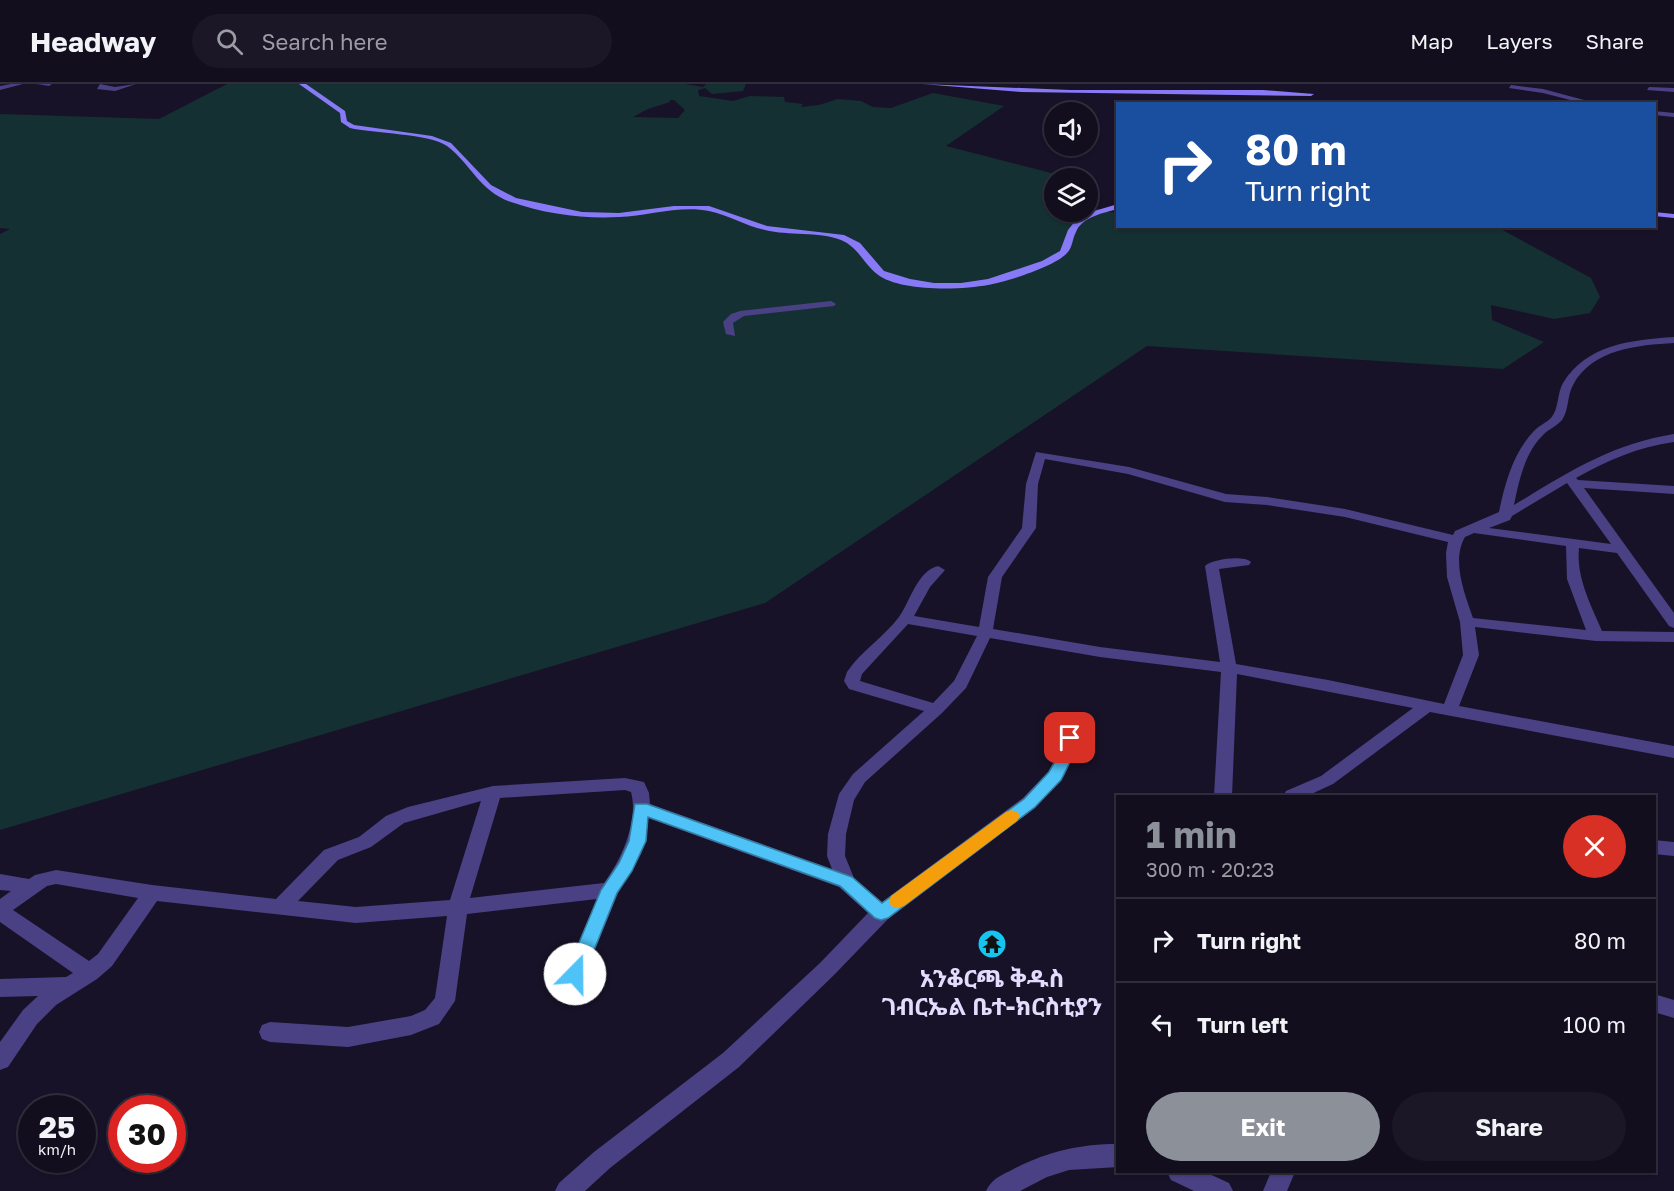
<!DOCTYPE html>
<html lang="en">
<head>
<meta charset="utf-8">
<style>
  :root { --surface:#120e1e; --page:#1b1727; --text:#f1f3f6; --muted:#9c9ca4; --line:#312e3c; --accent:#8c9099 }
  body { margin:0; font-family:"Golos Text","Noto Sans Ethiopic",sans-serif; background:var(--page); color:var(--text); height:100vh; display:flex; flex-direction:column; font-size:22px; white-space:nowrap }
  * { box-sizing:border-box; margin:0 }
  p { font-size:20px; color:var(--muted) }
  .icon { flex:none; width:33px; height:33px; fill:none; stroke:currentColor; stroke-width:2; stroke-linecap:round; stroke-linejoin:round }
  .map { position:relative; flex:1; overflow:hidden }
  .drawer { position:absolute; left:1116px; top:711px; width:540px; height:378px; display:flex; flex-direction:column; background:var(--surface); border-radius:0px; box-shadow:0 2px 4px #0004,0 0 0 2px var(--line) }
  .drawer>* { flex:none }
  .banner { position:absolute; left:1116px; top:18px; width:540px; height:126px; border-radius:0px; box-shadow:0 2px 4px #0004,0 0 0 2px var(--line); background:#1a4fa0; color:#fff; overflow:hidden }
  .buttons { position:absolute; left:1044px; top:18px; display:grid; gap:12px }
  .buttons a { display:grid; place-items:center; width:54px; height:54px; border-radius:50%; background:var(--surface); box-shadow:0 2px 4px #0004,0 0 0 2px var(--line); font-size:30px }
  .speed { position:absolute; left:18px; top:1011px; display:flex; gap:12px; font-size:30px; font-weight:700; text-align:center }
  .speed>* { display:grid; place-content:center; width:78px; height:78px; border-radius:50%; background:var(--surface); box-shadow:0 2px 4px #0004,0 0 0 2px var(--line); line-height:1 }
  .speed small { font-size:15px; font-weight:400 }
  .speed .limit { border:9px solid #d22; background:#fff; color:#111 }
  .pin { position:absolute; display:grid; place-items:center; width:51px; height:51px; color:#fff; margin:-26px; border-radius:12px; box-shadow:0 3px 9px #0006 }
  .me { position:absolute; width:66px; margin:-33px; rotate:22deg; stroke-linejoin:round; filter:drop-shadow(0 0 4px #0008) }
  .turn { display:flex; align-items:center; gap:21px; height:126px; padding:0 30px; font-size:27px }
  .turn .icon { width:78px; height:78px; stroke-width:2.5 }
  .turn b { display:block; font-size:42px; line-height:51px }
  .round { display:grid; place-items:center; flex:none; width:63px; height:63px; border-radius:32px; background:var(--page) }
  .summary { display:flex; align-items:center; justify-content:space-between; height:102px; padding:0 30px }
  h1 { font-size:36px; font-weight:700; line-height:45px; color:var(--accent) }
  .primary-button { display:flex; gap:12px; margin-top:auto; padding:12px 30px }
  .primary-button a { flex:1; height:69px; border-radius:36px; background:var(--accent); color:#fff; font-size:24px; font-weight:700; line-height:69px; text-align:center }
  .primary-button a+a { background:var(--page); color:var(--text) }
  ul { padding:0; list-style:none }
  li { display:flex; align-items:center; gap:18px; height:84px; padding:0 30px; border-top:2px solid var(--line) }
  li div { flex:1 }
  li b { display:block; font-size:22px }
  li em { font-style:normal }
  header { display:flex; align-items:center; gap:36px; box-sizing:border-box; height:84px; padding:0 30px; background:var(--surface); border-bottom:2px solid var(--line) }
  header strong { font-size:28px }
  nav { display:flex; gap:33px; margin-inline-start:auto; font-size:21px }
  .search { width:420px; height:54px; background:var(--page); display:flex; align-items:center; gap:15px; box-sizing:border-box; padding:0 21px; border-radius:33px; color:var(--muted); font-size:22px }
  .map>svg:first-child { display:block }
  .green { fill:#153032; fill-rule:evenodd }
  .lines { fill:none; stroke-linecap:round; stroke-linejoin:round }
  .street { fill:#4a4184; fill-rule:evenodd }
  .secondary { fill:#8879f6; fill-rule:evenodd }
  .route { fill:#4fc3f7; stroke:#337fa1; stroke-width:1.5 }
  .slow { fill:#f59e0b }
  .labels { text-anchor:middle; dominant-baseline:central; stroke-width:6; stroke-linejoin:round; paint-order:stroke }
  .near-poi-label { font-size:24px; font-weight:bold; fill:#e3dcfd; stroke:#181228 }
</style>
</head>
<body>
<header>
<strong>Headway</strong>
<div class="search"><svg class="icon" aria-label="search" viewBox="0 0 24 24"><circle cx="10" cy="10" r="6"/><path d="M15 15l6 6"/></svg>Search here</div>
<nav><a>Map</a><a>Layers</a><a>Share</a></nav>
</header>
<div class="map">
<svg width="1674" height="1107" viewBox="0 0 1674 1107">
  <rect width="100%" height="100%" fill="#181228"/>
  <path class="green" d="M227,0H685L703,3L706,0H746L743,7L712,10L705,4L698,6L699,12L733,17L750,12L784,13L785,18L803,20L801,23L819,21L838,15L861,17L873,23L891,24L933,9L1004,22L946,62L1071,94H1054V128H1088V123L1117,129L1118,142L1497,143L1591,194L1600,213L1590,229L1554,235L1491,221L1492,236L1544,258L1503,285L1147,262L765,519L0,746V150L10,145L0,144V30L159,35ZM670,16H674L685,26L678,34L633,33L648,25L670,18Z"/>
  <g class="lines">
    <g class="street">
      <polygon points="11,0 23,0 0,6 0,2"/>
      <polygon points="37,0 52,0 49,2"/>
      <polygon points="100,0 115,3 136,0 115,7 97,5"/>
      <polygon points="1511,1 1543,5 1599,20 1586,20 1543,9 1509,4"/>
      <polygon points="1649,3 1674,4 1674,8 1647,6"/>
      <polygon points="1654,27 1674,29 1674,33 1654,31"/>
      <polygon points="831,217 836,220 834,222 744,232 733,239 735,252 726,250 723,238 731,230 740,227"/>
      <path d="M1674,253V259C1638,261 1592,265 1573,301C1567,312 1569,326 1562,336C1557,342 1549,345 1544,350C1525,368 1519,396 1514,421C1567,389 1611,360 1674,350V358C1638,363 1608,376 1576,394L1578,396L1674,402V410L1584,404L1674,529V544L1669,542L1617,469L1579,464C1576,494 1591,521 1602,547L1674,548V558L1596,557L1475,543L1479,571L1459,622L1674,662V674L1430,628L1333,700L1307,712H1283L1286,707L1321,692L1413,624L1237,590L1232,712H1214L1221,588L1100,573L990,554L966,604L942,629L865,698L854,716L846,750L845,772L854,794L882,818L1023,714L1048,688L1057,672L1066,635L1068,631H1080L1082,635L1073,672L1064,692L1035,724L888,835L834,891L739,983L610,1084L585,1107H555L559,1099L594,1068L723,969L820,879L868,829L839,803L648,734L641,770L618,809L574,917L567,920L560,917L557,911L597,815L467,830L455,917L439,940L411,951L348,963L270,958L262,955L259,948L262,941L270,938L348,943L411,932L425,926L435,914L447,832L356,839L157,817L112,882L97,895L56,921L37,940L8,983L0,986V958L23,926L38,912L0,913V895L66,893L73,889L0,838V815L11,807L0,806V790L29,795L35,791L56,786L152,801L276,815L324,766L359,753L386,732L408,723L493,702L625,694L644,698L649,709L650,720L832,785L827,772L828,750L839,710L853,690L924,627L849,605L844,597L847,588C861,567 884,553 899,533C910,518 917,487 938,482L945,486L930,503L914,532L979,543L988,493L1022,444L1026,400L1036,368L1129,383L1226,410L1267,413L1345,425L1453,451L1455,447L1499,428C1505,399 1513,370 1533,348C1538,342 1546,339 1551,334C1559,325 1557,309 1563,299C1587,260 1632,256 1674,253ZM1045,375L1128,390L1225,418L1267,421L1345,433L1448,458L1446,469L1447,493L1460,538L1463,571L1444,620L1328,596L1236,580L1219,485L1249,481L1251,478C1243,471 1213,475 1205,482L1220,578L1100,563L993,545L1002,493L1036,444L1038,400ZM1567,399L1611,460L1489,444L1510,436L1512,432ZM1474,449L1566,462L1567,495L1586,546L1473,534C1465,510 1451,477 1465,453ZM908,540L977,552L954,597L933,619L860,597L862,590ZM625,706L631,708C639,737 621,776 604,799L470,814L500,714ZM481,717L450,816L356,823L298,817L338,776L371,763L404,739ZM56,800L138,814L98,870L89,877L13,826L47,802Z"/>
      <polygon points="1654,756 1674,758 1674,772 1654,770"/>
      <polygon points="1654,910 1674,916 1674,934 1654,928"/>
      <path d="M1118,1060V1083L1069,1086L1047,1093L1020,1107H986C991,1096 999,1092 1010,1087C1045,1068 1078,1060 1118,1060Z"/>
      <polygon points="1167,1088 1205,1088 1229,1099 1233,1107 1194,1107 1171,1096"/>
      <polygon points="1271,1088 1295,1088 1287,1107 1263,1107"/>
    </g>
    <g class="secondary">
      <path d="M299,0H306L345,27L347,37L354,41L432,52L451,59L491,101L516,114L582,128L619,129L674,122H709L767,142L844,151L860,159L884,187L910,195L934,199H961L988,195L1042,177L1060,167L1068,146L1076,136L1084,130L1118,120V125C1103,129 1082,133 1076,148C1072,155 1073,163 1067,169C1056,182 1006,198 988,201C961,206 899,208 877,190C863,179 858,163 841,156C818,147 789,152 765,146C746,142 728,131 709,127C680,121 648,132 619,133C584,135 545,130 511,118C479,107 472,81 447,62C431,50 372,49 350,44L341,38L340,29Z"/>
      <polygon points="922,0 1070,6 1263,6 1314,10 1311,12 1021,8"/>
      <polygon points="1654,128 1674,130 1674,134 1654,132"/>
    </g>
  </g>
  <polygon class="route" points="1070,649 1077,654 1073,672 1061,696 1035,723 888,834 881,836 875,834 840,802 648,733 646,757 632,787 617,809 582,896 575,898 569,896 566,890 601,806 619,779 629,757 635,720 647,720 852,793 882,819 1024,715 1049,688 1058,672 1062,654"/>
  <polygon class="slow" points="1011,726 1017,728 1020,732 1017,737 904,822 898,824 891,822 889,817 891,812 1006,728"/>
  <defs>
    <g id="temple-disc" transform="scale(1.5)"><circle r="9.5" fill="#15c4ef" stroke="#181228"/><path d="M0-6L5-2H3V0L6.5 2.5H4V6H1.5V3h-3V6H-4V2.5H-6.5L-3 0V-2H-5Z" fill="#111"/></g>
  </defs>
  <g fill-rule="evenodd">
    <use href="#temple-disc" x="992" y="860"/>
  </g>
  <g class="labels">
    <g class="near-poi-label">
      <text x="992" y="893">አንቆርጫ ቅዱስ<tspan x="992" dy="28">ገብርኤል ቤተ-ክርስቲያን</tspan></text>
    </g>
  </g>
</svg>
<div class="buttons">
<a><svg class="icon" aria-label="sound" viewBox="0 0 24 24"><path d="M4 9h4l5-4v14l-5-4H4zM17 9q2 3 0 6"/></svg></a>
<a><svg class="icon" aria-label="layers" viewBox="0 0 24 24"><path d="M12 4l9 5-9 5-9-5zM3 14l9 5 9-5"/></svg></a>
</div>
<div class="speed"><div>25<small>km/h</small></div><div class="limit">30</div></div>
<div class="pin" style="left:1070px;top:654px;background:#d93025"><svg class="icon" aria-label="arrive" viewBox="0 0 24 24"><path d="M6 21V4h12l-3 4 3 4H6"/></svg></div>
<svg class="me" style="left:575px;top:890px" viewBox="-20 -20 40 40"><circle r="19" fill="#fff"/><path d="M0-13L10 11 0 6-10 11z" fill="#4fc3f7"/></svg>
<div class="banner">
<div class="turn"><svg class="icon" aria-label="right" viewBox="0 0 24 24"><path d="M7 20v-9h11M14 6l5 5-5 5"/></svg><div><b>80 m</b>Turn right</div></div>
</div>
<section class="drawer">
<div class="summary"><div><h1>1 min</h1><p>300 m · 20:23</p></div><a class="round" style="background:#d93025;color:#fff"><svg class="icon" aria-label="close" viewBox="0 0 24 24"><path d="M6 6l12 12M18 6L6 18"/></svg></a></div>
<ul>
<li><svg class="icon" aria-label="right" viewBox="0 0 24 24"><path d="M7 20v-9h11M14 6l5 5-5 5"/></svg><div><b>Turn right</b></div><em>80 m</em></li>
<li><svg class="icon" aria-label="left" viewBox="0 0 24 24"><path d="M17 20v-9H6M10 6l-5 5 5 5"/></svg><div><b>Turn left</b></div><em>100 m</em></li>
</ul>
<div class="primary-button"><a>Exit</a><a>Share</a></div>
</section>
</div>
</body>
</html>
